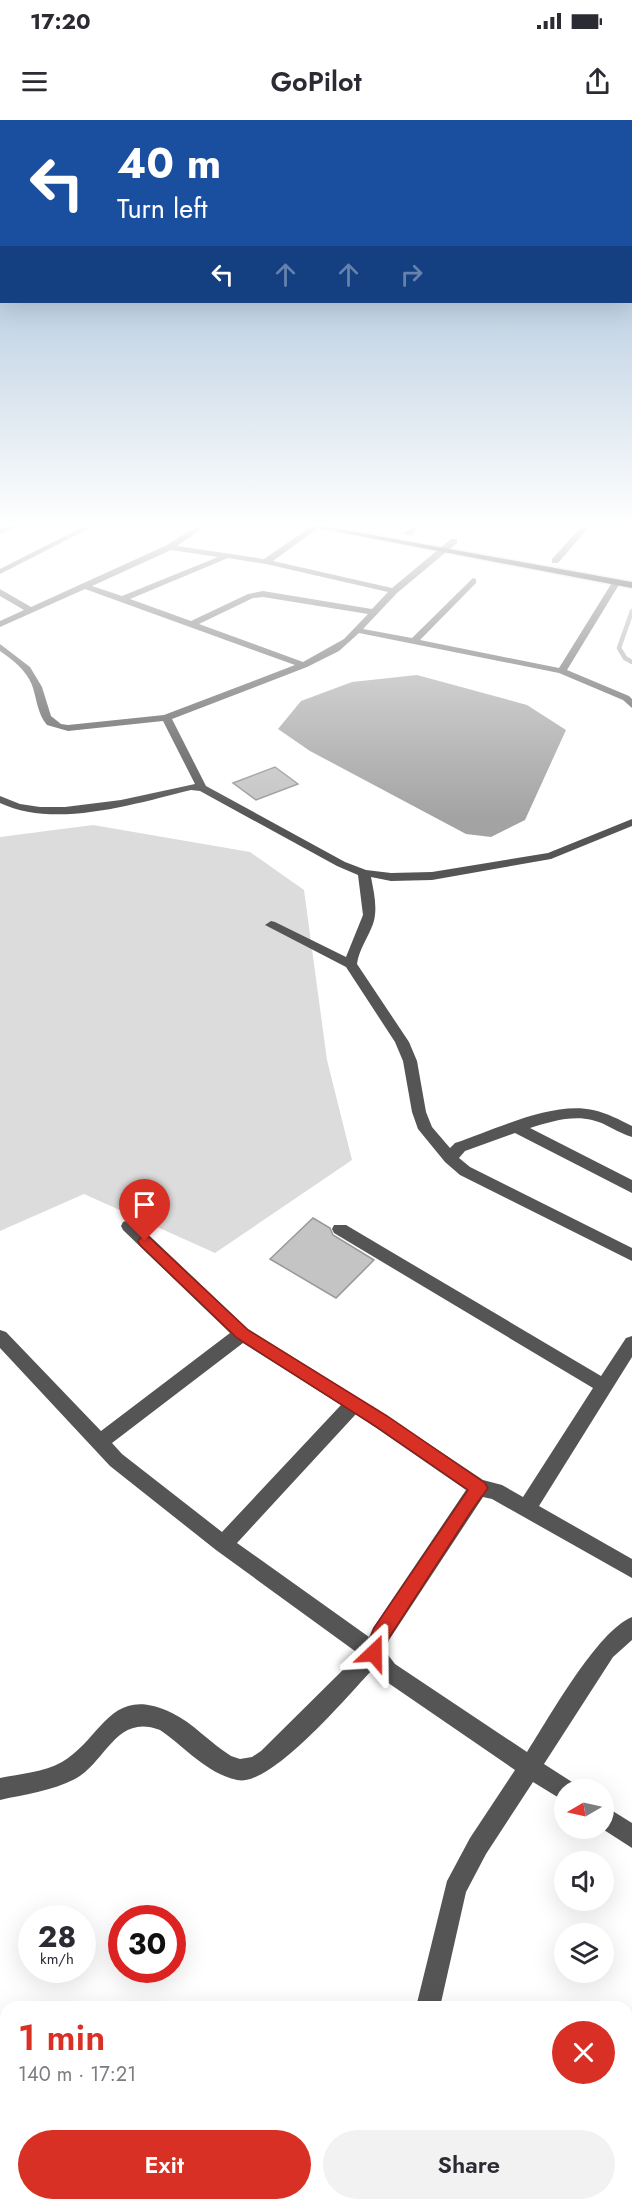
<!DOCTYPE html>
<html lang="en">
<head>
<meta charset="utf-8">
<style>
  :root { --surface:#fff; --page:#f2f2f3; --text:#2b2b33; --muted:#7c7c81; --accent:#d93025 }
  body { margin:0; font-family:Jost,sans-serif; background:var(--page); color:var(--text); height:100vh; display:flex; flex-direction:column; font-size:22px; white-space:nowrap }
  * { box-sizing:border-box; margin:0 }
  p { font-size:20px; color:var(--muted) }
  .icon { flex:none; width:33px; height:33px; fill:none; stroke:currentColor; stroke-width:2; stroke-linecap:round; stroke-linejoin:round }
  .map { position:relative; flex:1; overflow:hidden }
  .details { position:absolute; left:0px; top:1881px; width:633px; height:210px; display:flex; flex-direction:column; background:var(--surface); border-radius:18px 18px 0 0; box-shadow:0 6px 24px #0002 }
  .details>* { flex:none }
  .top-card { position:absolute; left:0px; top:0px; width:633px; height:183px; box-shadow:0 6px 24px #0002; background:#1a4fa0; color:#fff; overflow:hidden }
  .needle { width:39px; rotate:261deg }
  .controls { position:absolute; left:554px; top:1659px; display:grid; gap:12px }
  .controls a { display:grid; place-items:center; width:60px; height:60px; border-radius:50%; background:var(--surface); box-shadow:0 6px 24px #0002; font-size:30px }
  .speed { position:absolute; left:18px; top:1785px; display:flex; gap:12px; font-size:30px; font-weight:700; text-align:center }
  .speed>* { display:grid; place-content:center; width:78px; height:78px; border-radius:50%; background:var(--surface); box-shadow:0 6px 24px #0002; line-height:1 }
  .speed small { font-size:15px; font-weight:400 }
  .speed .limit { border:9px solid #d22; background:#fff; color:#111 }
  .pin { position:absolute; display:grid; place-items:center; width:51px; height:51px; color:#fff; margin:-62px -26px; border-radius:50% 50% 50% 0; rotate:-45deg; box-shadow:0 0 6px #0007 }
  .pin .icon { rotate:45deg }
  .me { position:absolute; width:66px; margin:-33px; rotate:23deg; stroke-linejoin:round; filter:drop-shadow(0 0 4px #0008) }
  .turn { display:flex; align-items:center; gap:21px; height:126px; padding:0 18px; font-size:27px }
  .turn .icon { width:78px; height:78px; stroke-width:2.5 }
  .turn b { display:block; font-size:42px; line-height:51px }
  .lanes { display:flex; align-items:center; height:57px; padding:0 18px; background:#0003; justify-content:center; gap:30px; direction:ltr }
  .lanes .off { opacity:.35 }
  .round { display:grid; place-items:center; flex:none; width:63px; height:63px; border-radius:32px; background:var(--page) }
  .head { display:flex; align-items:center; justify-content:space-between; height:102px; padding:0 18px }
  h1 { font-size:36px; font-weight:600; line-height:45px; color:var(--accent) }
  .cta { display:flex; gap:12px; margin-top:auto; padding:12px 18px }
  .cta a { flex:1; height:69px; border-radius:36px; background:var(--accent); color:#fff; font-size:24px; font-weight:600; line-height:69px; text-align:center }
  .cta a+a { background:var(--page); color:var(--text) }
  .status { display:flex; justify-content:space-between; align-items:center; height:42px; padding:0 30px; background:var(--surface); direction:ltr }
  .status svg { height:16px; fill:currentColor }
  header { display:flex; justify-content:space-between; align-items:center; height:78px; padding:0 18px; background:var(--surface); font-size:27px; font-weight:600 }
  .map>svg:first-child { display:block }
  .green { fill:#dcdcdc }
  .water { fill:#a3a3a3 }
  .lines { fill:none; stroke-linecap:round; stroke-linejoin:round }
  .stream { stroke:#a3a3a3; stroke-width:4.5 }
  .building { fill:#c4c4c4; stroke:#999; stroke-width:1.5 }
  .major-casing { stroke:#dbdbdb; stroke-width:3 }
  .minor { fill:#555; fill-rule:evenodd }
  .major { fill:#000; fill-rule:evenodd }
  .route { fill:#d93025; stroke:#8d1f18; stroke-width:1.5 }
</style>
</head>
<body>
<div class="status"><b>17:20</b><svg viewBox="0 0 49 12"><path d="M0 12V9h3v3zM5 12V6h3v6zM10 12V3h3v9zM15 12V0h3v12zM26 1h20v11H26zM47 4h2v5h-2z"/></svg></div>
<header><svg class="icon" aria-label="menu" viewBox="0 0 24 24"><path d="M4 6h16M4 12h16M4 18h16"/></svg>GoPilot<svg class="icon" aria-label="share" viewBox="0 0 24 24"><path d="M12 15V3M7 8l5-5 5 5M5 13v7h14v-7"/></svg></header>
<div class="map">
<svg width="632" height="2091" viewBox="0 0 632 2091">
  <rect width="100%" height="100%" fill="#fff"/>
  <polygon class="green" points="93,705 250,732 304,770 327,940 352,1040 215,1133 84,1074 0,1111 0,717"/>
  <polygon class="water" points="417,555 527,585 566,610 525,700 491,717 466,714 310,631 278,609 301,581 352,562"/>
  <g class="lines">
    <polyline class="stream" points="632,491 619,528 625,538 632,542"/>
  </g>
  <g class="building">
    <polygon points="275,647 298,664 256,680 233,663"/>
    <polygon points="313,1098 330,1108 333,1115 374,1140 336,1178 270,1139"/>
  </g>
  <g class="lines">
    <g class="major-casing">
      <polygon id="major" points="308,406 323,406 632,462 632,468"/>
    </g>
    <g class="minor">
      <polygon points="8,406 18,406 0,414 0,409"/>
      <polygon points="85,406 94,406 0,454 0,449"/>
      <path d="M197,406H206L177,426L264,439L312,406H321L273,441L392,468L451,419H457V423L397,473L363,509L412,518L473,458L476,459V463L420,520L559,548L613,461L620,463L567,550L629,576L632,579V588L623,580L559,553L359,513L339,531L307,547L172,599L206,666L345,742L366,750L391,753L432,752L548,733L632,699V706L551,739L432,760L391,761L371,757C374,773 378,789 373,804C368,818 359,829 357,844L409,922L417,941L426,992L432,1007L450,1028L455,1023C495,1010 551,981 593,990C607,993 620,1000 632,1006V1017C618,1013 606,1003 592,1000C572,995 549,1002 530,1008L632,1060V1073L515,1013L465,1031L459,1038L470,1047L632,1128V1141L460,1055L445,1042L418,1009L412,992L403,941L395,922L346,847L265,805L271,801L275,802L346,837L363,795L358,755L337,746L200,671L191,670C134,684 55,709 0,683V676L20,684L40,687H65L121,680L195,664L163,601L68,611L47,605C37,593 37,579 32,565C26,550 13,540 0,531V524L30,547L42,567L51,596L61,604L68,605L164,595L295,545L85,469L0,507V501L24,490L0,476V469L31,487L167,425ZM171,430L218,437L122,476L92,466ZM228,438L266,444L388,472L372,489L263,471L248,474L191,501L130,479ZM263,477L368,494L344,519L303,542L199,504L253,478Z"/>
      <polygon points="412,406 420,406 412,415 406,415 405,413"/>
      <polygon points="582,406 590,406 558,443 552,443 552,439"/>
      <path d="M129,1100L135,1102L248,1209L387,1296L483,1360L502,1365L523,1377L593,1268L334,1113L332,1109L334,1105H346L601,1256L626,1218L632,1216V1237L539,1386L632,1439V1458L492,1379L483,1377L389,1520L385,1531L395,1544L527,1632C549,1598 597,1511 632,1497V1520L613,1537L544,1644L572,1662L575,1670H564V1681L533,1662L486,1734L466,1772L440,1887H416L447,1761L470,1718L515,1650L381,1558L373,1549C349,1574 271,1668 237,1660C206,1653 185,1627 160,1610C116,1593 107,1641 75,1659C52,1671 26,1674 0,1680V1658C20,1654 44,1652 62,1642C103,1618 110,1563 172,1593C193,1603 210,1623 231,1636L240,1639L252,1637L261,1631L359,1534L216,1430L110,1346L0,1228V1210L6,1212L101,1311L230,1213L123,1110L121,1106L123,1102ZM243,1223L341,1285L222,1412L122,1334L112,1323ZM356,1294L466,1370L373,1508L369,1517L237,1423Z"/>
      <polygon points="603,1685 632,1703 632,1728 601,1708"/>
      <polygon points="632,1954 632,1990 627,1992 627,1956"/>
      <polygon points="0,2007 6,2009 6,2039 0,2037"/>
      <rect x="394" y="2085" width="26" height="6"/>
    </g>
    <use href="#major" class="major"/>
  </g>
  <linearGradient id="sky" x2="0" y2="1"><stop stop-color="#8cadcc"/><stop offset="0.58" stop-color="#fff"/><stop offset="1" stop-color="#fff" stop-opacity="0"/></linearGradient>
  <rect width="632" height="698" fill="url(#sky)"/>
  <polygon class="route" points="145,1116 150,1118 248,1210 387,1296 485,1363 488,1368 472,1390 388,1519 381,1540 374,1543 368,1540 365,1533 374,1508 468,1370 375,1306 237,1218 140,1125 138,1121 140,1118"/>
</svg>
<div class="controls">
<a><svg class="needle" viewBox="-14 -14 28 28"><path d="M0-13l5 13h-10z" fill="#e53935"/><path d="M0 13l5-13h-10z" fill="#7c7c81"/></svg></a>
<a><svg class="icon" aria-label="sound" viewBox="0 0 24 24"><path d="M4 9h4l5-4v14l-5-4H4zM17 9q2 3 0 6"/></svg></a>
<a><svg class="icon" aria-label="layers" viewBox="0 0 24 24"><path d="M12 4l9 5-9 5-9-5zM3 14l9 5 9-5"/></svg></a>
</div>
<div class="speed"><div>28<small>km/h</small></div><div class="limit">30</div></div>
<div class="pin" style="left:145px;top:1121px;background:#d93025"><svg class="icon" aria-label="arrive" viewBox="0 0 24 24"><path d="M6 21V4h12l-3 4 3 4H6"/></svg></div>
<svg class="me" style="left:374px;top:1533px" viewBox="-20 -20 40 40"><path d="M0-17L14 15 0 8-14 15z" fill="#d93025" stroke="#fff" stroke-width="4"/></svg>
<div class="top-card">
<div class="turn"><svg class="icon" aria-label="left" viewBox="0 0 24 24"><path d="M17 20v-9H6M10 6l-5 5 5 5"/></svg><div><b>40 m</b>Turn left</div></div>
<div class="lanes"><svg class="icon" aria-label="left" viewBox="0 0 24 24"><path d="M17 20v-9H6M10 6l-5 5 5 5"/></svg><svg class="icon off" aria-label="ahead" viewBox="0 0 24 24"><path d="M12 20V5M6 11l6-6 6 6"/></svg><svg class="icon off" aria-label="ahead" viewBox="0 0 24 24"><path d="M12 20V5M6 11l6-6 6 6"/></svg><svg class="icon off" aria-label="right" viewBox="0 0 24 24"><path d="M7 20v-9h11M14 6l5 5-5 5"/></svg></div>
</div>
<section class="details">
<div class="head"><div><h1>1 min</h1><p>140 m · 17:21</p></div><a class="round" style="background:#d93025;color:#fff"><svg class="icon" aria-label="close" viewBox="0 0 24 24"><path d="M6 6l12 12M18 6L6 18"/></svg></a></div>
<div class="cta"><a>Exit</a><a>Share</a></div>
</section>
</div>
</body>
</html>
